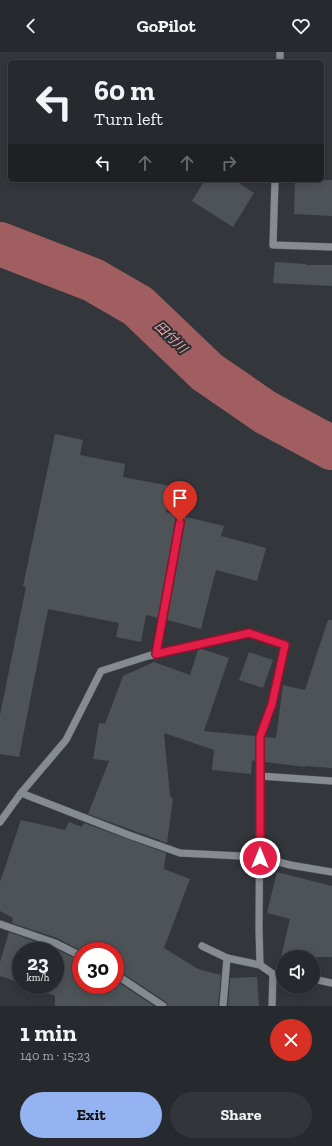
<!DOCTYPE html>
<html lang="en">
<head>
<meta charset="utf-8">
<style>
  :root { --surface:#26292d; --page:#323539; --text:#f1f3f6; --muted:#a4a6aa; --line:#424549; --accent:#95b2f1 }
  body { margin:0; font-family:"Zilla Slab","Noto Sans JP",serif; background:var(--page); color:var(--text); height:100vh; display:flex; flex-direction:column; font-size:15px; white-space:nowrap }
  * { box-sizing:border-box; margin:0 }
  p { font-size:13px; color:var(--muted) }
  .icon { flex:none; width:22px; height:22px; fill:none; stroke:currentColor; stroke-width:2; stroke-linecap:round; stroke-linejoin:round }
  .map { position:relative; height:954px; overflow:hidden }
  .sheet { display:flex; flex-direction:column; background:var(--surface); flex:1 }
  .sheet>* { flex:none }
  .guide { position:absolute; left:8px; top:8px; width:316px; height:122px; border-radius:6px; box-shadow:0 2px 10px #0003,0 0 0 1px var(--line); background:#26292d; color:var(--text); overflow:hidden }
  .tools { position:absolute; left:276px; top:898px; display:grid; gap:8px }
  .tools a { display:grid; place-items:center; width:44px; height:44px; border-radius:50%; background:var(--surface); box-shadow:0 2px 10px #0003,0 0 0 1px var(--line); font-size:20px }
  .speed { position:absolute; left:12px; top:890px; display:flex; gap:8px; font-size:20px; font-weight:700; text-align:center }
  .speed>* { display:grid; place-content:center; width:52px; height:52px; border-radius:50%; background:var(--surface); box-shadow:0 2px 10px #0003,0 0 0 1px var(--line); line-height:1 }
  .speed small { font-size:10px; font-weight:400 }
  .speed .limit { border:6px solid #d22; background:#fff; color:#111 }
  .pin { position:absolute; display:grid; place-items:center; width:34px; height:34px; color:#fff; margin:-41px -17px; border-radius:50% 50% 50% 0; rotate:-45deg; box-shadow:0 0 4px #0007 }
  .pin .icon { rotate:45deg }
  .me { position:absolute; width:44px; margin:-22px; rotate:0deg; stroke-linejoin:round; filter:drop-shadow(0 0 3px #0008) }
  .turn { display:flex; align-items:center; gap:14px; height:84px; padding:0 20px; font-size:18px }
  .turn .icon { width:52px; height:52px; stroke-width:2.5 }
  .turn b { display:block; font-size:28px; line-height:34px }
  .lanes { display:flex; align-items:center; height:38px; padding:0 20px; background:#0003; justify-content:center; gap:20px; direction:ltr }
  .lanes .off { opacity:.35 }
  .round { display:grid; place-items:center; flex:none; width:42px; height:42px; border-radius:21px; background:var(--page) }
  .headline { display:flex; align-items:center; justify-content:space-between; height:68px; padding:0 20px }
  h1 { font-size:24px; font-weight:800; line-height:30px }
  .primary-button { display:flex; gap:8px; margin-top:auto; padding:8px 20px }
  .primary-button a { flex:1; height:46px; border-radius:24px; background:var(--accent); color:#111; font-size:16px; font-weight:800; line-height:46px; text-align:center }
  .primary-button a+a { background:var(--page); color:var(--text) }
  header { display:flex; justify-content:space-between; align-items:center; height:52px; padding:0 20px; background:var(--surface); font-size:18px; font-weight:800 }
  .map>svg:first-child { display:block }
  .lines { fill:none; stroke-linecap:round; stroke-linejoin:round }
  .river { stroke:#a15e60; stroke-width:44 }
  .building { fill:#4e5358 }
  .minor-casing { stroke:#515559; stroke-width:8 }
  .minor { stroke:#858b90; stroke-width:7 }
  .route-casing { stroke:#92132f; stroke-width:10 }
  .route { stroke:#e11d48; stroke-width:7 }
  .labels { text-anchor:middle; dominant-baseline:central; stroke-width:4; stroke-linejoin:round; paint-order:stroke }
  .water-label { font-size:13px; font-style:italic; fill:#f6a7a9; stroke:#292d32 }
</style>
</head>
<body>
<header><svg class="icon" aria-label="back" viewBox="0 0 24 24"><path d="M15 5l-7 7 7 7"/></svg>GoPilot<svg class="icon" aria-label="heart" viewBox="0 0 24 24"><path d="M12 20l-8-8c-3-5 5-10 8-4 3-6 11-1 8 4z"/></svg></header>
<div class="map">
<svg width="332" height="954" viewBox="0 0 332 954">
  <rect width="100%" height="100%" fill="#33373c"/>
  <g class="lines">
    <polyline class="river" points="0,192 93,228 138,254 207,320 265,360 332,396"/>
  </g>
  <g class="building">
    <polygon points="205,128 234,128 254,141 233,175 192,149"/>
    <polygon points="295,128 332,128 332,164 294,162"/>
    <polygon points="275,210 306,212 306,213 332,213 332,234 273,231"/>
    <polygon points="55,382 83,388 80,403 125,412 123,425 171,434 166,460 176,463 158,566 146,563 141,590 116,585 119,571 48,557 19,705 0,702 0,663 26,535 23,534"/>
    <polygon points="186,465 224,474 221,484 266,496 257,529 216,518 201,577 167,568"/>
    <polygon points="328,568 332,568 332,716 305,714 305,715 265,710 265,685 276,686 283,633 305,638"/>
    <polygon points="202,597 229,606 204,679 255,684 255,709 252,708 251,722 212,718 214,698 164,681 170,744 173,747 167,791 88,762 109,709 93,707 99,671 105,672 123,624 154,610 190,623 198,598"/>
    <polygon points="249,600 273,608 263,636 239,628"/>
    <polygon points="21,768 65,778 69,770 82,775 84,771 166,801 164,817 190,827 164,896 198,917 221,923 218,954 168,954 166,950 118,918 115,917 115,899 82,899 57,886 12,871 13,866 0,859 0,830"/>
    <polygon points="277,820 332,834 332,905 281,905 290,867 267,861"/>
    <polygon points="9,880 53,896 81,909 81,933 115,933 115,928 154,954 55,954 55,944 27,933 55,933 55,899 21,899 21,931 0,924 0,910"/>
    <polygon points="257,925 259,954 228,954 230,926"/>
  </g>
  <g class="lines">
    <g class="minor-casing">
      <g id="minor">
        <polyline points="280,10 280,0"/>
        <polyline points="275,128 273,193 332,195"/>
        <polyline points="156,602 183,455"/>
        <polyline points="21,741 129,783 180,801 260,805 290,813 332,820"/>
        <polyline points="0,770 21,741 66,688 101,619 148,604 249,581 285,593 272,652 260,685 260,724 332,729"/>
        <polyline points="0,872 55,891 81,904"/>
        <polyline points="202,894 227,906 260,913 273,922 283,923"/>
        <polyline points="260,913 259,877 260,724"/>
        <polyline points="115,922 163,954"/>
        <polyline points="313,927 332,931"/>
        <polyline points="223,954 227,906"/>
        <polyline points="272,954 273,922"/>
      </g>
    </g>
    <use href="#minor" class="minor"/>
  </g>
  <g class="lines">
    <g class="route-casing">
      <polyline id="route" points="180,470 156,602 249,581 285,593 272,652 260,685 260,806"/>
    </g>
    <use href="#route" class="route"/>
  </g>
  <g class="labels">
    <g class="water-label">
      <text transform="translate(171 285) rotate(44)">田付川</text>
    </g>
  </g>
</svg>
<div class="tools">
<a><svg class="icon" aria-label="sound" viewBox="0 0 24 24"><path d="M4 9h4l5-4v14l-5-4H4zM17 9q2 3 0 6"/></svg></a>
</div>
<div class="speed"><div>23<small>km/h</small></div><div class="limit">30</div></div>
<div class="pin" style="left:180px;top:470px;background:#d93025"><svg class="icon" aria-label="arrive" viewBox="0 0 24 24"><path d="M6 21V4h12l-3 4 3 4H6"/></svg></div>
<svg class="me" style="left:260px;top:806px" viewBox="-20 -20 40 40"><circle r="17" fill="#e11d48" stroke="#fff" stroke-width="3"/><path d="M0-11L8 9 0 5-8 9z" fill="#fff"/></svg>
<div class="guide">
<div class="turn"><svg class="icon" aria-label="left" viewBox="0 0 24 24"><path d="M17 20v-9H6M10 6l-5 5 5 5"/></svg><div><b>60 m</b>Turn left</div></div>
<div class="lanes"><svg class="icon" aria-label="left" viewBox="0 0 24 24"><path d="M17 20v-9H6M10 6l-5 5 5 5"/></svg><svg class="icon off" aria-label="ahead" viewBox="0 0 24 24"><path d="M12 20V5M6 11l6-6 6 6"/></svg><svg class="icon off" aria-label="ahead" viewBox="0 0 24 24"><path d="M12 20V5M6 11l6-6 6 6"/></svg><svg class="icon off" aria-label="right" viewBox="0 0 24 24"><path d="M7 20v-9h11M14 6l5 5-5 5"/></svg></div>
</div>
</div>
<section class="sheet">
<div class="headline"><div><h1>1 min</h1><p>140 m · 15:23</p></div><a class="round" style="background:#d93025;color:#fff"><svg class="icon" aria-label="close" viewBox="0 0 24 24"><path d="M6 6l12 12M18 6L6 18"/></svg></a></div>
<div class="primary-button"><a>Exit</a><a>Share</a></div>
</section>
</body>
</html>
